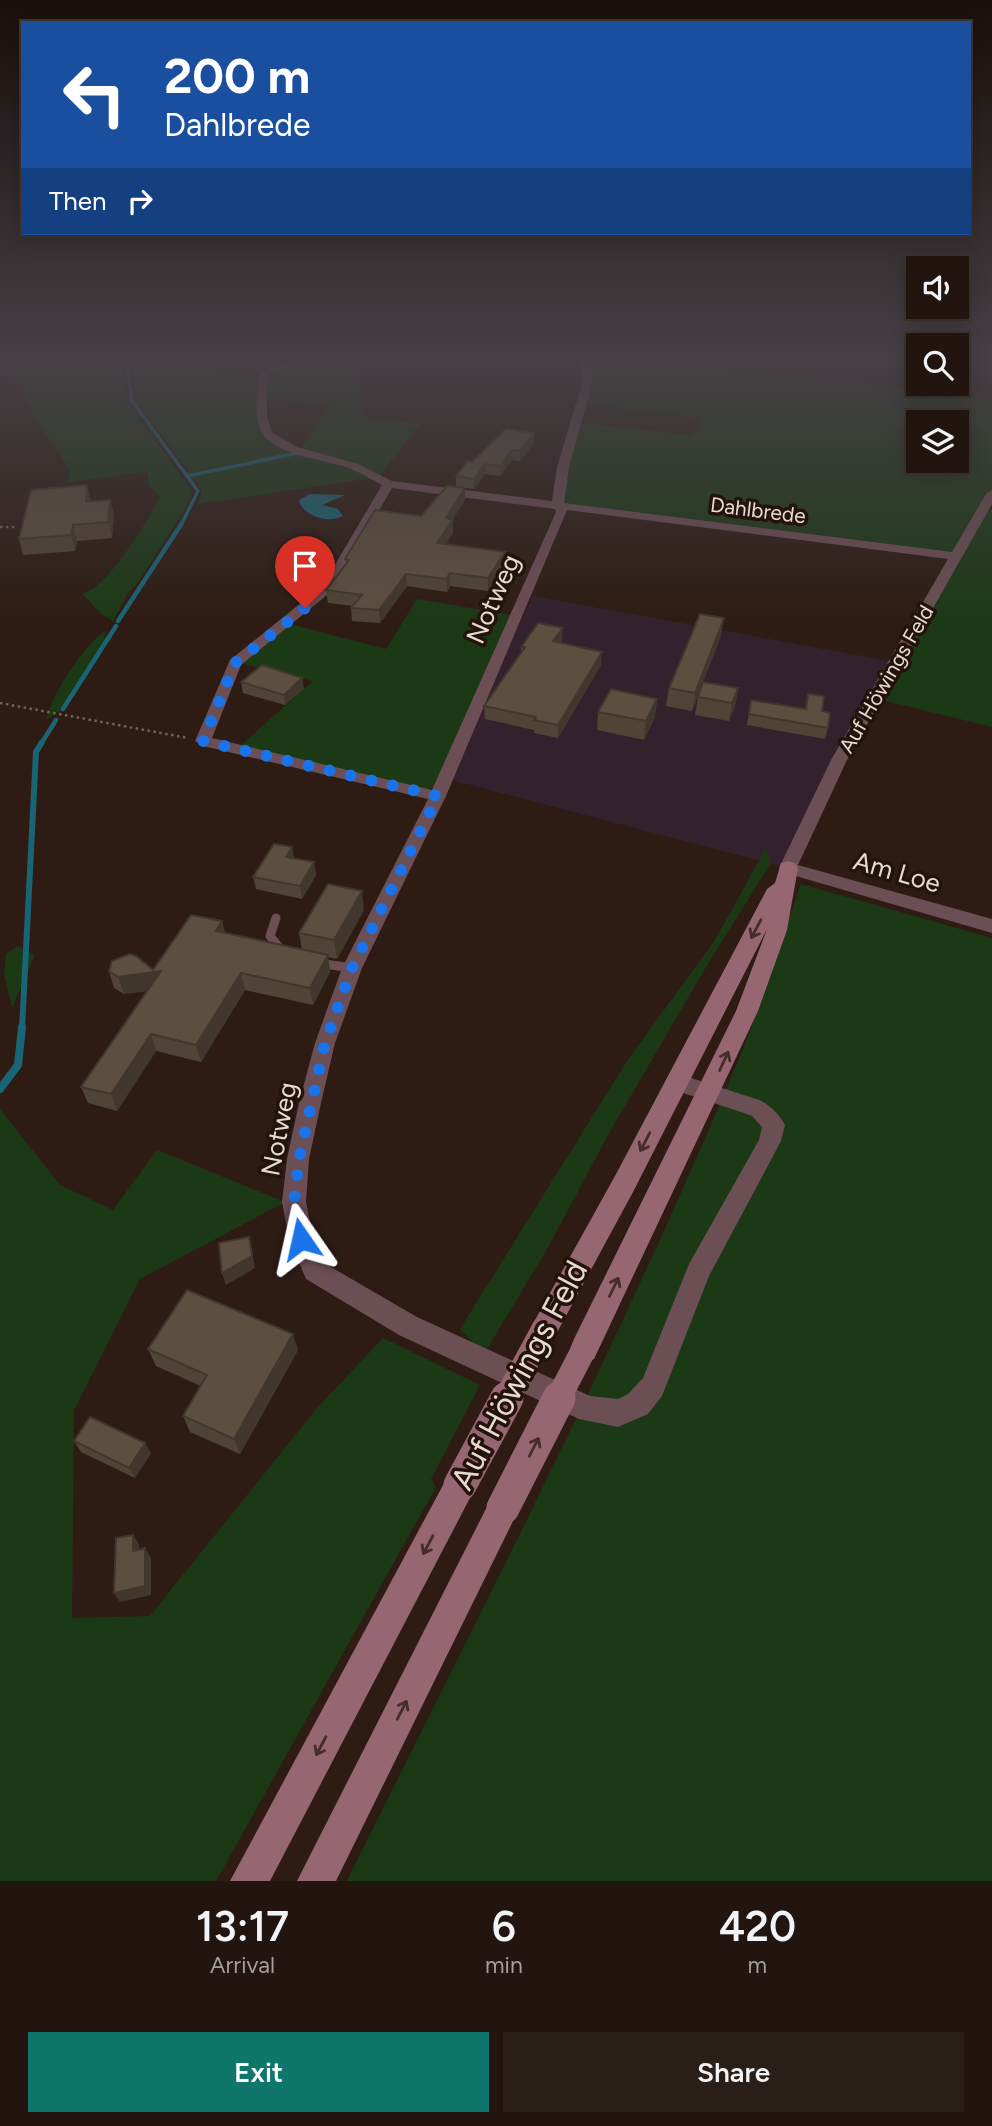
<!DOCTYPE html>
<html lang="en">
<head>
<meta charset="utf-8">
<style>
  :root { --surface:#22150f; --page:#2a1e18; --text:#f1f3f6; --muted:#a29f9e; --line:#3f342f; --accent:#0f766e }
  body { margin:0; font-family:Figtree,sans-serif; background:var(--page); color:var(--text); height:100vh; display:flex; flex-direction:column; font-size:26px; white-space:nowrap }
  * { box-sizing:border-box; margin:0 }
  p { font-size:23px; color:var(--muted) }
  .icon { flex:none; width:38px; height:38px; fill:none; stroke:currentColor; stroke-width:2; stroke-linecap:round; stroke-linejoin:round }
  .map { position:relative; height:1881px; overflow:hidden }
  .panel { display:flex; flex-direction:column; background:var(--surface); flex:1 }
  .panel>* { flex:none }
  .banner { position:absolute; left:21px; top:21px; width:950px; height:214px; border-radius:0px; box-shadow:0 4px 18px #0003,0 0 0 2px var(--line); background:#1a4fa0; color:#fff; overflow:hidden }
  .buttons { position:absolute; left:906px; top:256px; display:grid; gap:14px }
  .buttons a { display:grid; place-items:center; width:63px; height:63px; border-radius:0px; background:var(--surface); box-shadow:0 4px 18px #0003,0 0 0 2px var(--line); font-size:35px }
  .pin { position:absolute; display:grid; place-items:center; width:60px; height:60px; color:#fff; margin:-72px -30px; border-radius:50% 50% 50% 0; rotate:-45deg; box-shadow:0 0 7px #0007 }
  .pin .icon { rotate:45deg }
  .me { position:absolute; width:77px; margin:-38px; rotate:349deg; stroke-linejoin:round; filter:drop-shadow(0 0 5px #0008) }
  .turn { display:flex; align-items:center; gap:24px; height:147px; padding:0 28px; font-size:32px }
  .turn .icon { width:91px; height:91px; stroke-width:2.5 }
  .turn b { display:block; font-size:49px; line-height:60px }
  .then { display:flex; align-items:center; height:66px; padding:0 28px; background:#0003; gap:14px; font-size:26px }
  .eta { display:flex; justify-content:space-evenly; align-items:center; height:119px; text-align:center }
  .eta b { font-size:42px; font-weight:600; line-height:49px }
  .cta { display:flex; gap:14px; margin-top:auto; padding:14px 28px }
  .cta a { flex:1; height:80px; border-radius:0px; background:var(--accent); color:#fff; font-size:28px; font-weight:600; line-height:80px; text-align:center }
  .cta a+a { background:var(--page); color:var(--text) }
  .map>svg:first-child { display:block }
  .commercial { fill:#33222d }
  .green { fill:#1c3916; fill-rule:evenodd }
  .water { fill:#196475 }
  .lines { fill:none; stroke-linecap:round; stroke-linejoin:round }
  .stream-far3 { stroke:#196475; stroke-width:3.5 }
  .stream-far2 { stroke:#196475; stroke-width:4.5 }
  .stream-far1 { stroke:#196475; stroke-width:6 }
  .stream { stroke:#196475; stroke-width:8 }
  .path { stroke:#71615a; stroke-width:2.5; stroke-dasharray:2.5 3.5; stroke-linecap:butt }
  .lane { stroke:#6c4e55; stroke-width:9 }
  .street { fill:#6c4e55; fill-rule:evenodd }
  .secondary { fill:#966673; fill-rule:evenodd }
  .secondary-bridge-far1 { stroke:#966673; stroke-width:25 }
  .secondary-bridge { stroke:#966673; stroke-width:33 }
  .wall { fill:#504436 }
  .shaded-wall { fill:#41372c }
  .building { fill:#5d4f3f; stroke:#41372c; stroke-width:2 }
  .oneway { stroke:#462c2a }
  .route { stroke:#1a73e8; stroke-width:12; stroke-dasharray:0 21.6 }
  .labels { text-anchor:middle; dominant-baseline:central; stroke-width:7; stroke-linejoin:round; paint-order:stroke }
  .far-street-label { font-size:21px; fill:#e7dad4; stroke:#24130b }
  .street-label { font-size:26px; fill:#e7dad4; stroke:#24130b }
  .near-street-label { font-size:32px; fill:#e7dad4; stroke:#24130b }
</style>
</head>
<body>
<div class="map">
<svg width="992" height="1881" viewBox="0 0 992 1881">
  <rect width="100%" height="100%" fill="#2e1c14"/>
  <polygon class="commercial" points="533,596 895,662 788,868 452,780 504,654"/>
  <g class="green">
    <path d="M0,356H121L127,402L191,489L192,495L186,507L141,578L127,595L113,621L101,614L82,593C105,592 151,517 160,495L149,486L147,471L64,483L68,479L70,471C59,449 19,403 22,380L0,377Z"/>
    <path d="M130,356H221L219,364L225,365L218,370L260,376V419L279,447L346,465L373,478L198,504C205,492 201,482 188,476V471L137,402Z"/>
    <polygon points="321,356 364,359 360,387 362,416 420,424 379,476 300,450 329,406 264,398 265,377 273,370"/>
    <path d="M585,356L791,375L992,399V494L984,508L992,510V727L874,698L955,557L564,505L560,501L581,423L692,435L703,418L586,404L589,368ZM919,422H957V460H919Z"/>
    <polygon points="417,599 512,615 436,786 427,790 241,745 313,681 240,663 289,624 386,649"/>
    <path d="M105,631L104,649L60,711L46,720C53,692 82,648 105,631Z"/>
    <polygon points="766,848 770,864 706,967 608,1135 546,1251 484,1354 460,1329 627,1061 715,940"/>
    <path d="M801,884L992,938V1881H347C481,1611 620,1343 736,1066C761,1007 780,944 801,884Z"/>
    <polygon points="18,946 35,955 12,1008 4,974 6,954"/>
    <polygon points="0,1109 60,1185 113,1210 157,1150 285,1202 140,1279 74,1410 72,1618 150,1616 317,1408 383,1338 480,1385 431,1479 436,1487 216,1881 0,1881"/>
  </g>
  <path class="water" d="M310,494L345,495L322,505L338,509L343,516C329,524 302,516 299,500Z"/>
  <g class="lines">
    <g class="stream-far3">
      <polyline points="126,356 132,401 198,491 181,525"/>
      <polyline points="187,476 298,453"/>
    </g>
    <g class="stream-far2">
      <polyline points="118,621 182,523"/>
      <polyline points="63,709 116,626"/>
      <polyline points="41,744 56,720"/>
    </g>
    <polyline class="stream-far1" points="22,1029 36,752 42,742"/>
    <polyline class="stream" points="0,1089 18,1065 22,1027"/>
    <g class="path">
      <polyline points="0,527 15,527"/>
      <polyline points="0,703 188,738"/>
    </g>
    <g class="lane">
      <polyline points="276,918 270,936 284,953"/>
      <polyline points="318,963 352,968"/>
    </g>
    <g class="street">
      <path d="M309,356H322L273,372L267,379V417L272,432L297,447L358,464L392,481L552,501L557,467L582,384L581,368L576,356H585L591,368L592,384L569,467L564,503L952,552L986,494L992,490V504L847,760L798,865L992,919V933L782,872L779,868L831,760L948,559L567,510L446,796L362,968L335,1043L321,1103L309,1159L306,1202L313,1239L324,1263L417,1317L590,1396L618,1399L628,1394L643,1378L689,1264L759,1140L762,1127L752,1116L744,1113L668,1088L665,1082L668,1076L676,1073L759,1100C770,1105 779,1114 785,1125L781,1141L709,1276L662,1396L648,1414L618,1427L579,1419L399,1335L306,1279L289,1239L282,1202L287,1159L299,1103L315,1043L342,968L428,799L203,746L195,741L230,660L323,585L382,485C372,480 360,472 349,468C327,460 271,455 261,431C254,415 257,395 257,378L267,368ZM392,488L555,509L556,512L432,790L212,738L241,665L333,590Z"/>
      <polygon points="963,356 992,356 992,361 967,359"/>
    </g>
    <g class="secondary">
      <polygon points="788,861 795,863 798,868 787,930 758,1011 594,1359 584,1363 574,1359 570,1349 574,1339 736,1011 767,929 633,1192 554,1338 544,1342 534,1338 530,1329 615,1176 767,889 775,883 781,863"/>
      <polygon points="460,1470 471,1474 475,1485 471,1496 270,1881 230,1881 449,1474"/>
      <polygon points="503,1492 514,1497 519,1508 514,1519 336,1881 297,1881 492,1497"/>
    </g>
    <g class="secondary-bridge-far1">
      <polyline points="506,1399 544,1329"/>
      <polyline points="558,1399 584,1349"/>
    </g>
    <g class="secondary-bridge">
      <polyline points="460,1485 507,1398"/>
      <polyline points="503,1508 559,1398"/>
    </g>
  </g>
  <g class="wall">
    <polygon points="216,356 264,356 246,368 218,364"/>
    <polygon points="534,443 520,461 512,460 500,476 485,474 474,489 456,486 456,476 472,462"/>
    <polygon points="465,488 465,500 452,520 453,533 446,544 504,564 488,591 450,586 447,592 407,586 380,623 352,621 351,608 353,606 328,603 326,590 346,564 345,559 421,516"/>
    <polygon points="110,500 114,515 112,538 77,541 75,551 23,555 19,539 91,502"/>
    <polygon points="721,636 703,682 738,688 735,706 729,721 695,715 698,697 701,689 692,711 666,706 669,688"/>
    <polygon points="562,641 561,643 601,665 558,738 534,733 534,730 485,719 484,706 521,653 521,647"/>
    <polygon points="302,678 304,689 285,705 243,693 241,682"/>
    <polygon points="808,694 822,711 828,728 825,739 747,725 751,700 805,709"/>
    <polygon points="657,699 655,717 644,740 597,730 598,712"/>
    <polygon points="292,847 294,858 314,862 316,875 302,899 256,889 253,877"/>
    <polygon points="364,910 337,959 328,957 330,972 313,1005 245,990 201,1062 156,1051 117,1111 88,1103 81,1087 147,991 124,994 114,988 109,971 153,970 222,921 225,933 302,950 299,933"/>
    <polygon points="148,1349 298,1350 240,1454 190,1432 183,1416 201,1386 156,1366"/>
    <polygon points="74,1441 151,1453 135,1478 81,1452"/>
  </g>
  <g class="shaded-wall">
    <polygon points="252,356 264,356 246,368 245,360"/>
    <polygon points="534,433 534,443 520,461 520,451"/>
    <polygon points="512,450 512,460 500,476 500,466"/>
    <polygon points="485,464 485,474 474,489 474,479"/>
    <polygon points="87,485 91,501 90,517 86,502"/>
    <polygon points="465,488 465,500 446,530 446,518"/>
    <polygon points="110,500 114,515 112,538 108,522"/>
    <polygon points="453,520 453,533 438,555 437,543"/>
    <polygon points="73,525 77,541 75,551 71,535"/>
    <polygon points="505,552 504,564 488,591 488,578"/>
    <polygon points="450,573 450,586 447,592 446,579"/>
    <polygon points="406,574 407,586 380,623 379,610"/>
    <polygon points="724,618 721,636 692,711 695,693"/>
    <polygon points="563,628 562,641 553,654 553,641"/>
    <polygon points="602,652 601,665 558,738 558,725"/>
    <polygon points="302,678 304,689 285,705 284,695"/>
    <polygon points="738,688 735,706 729,721 732,703"/>
    <polygon points="657,699 655,717 644,740 646,721"/>
    <polygon points="292,847 294,860 286,857"/>
    <polygon points="314,862 316,875 302,899 300,886"/>
    <polygon points="362,891 364,910 337,959 334,940"/>
    <polygon points="222,921 226,938 216,931"/>
    <polygon points="328,955 330,972 313,1005 310,988"/>
    <polygon points="161,971 166,988 124,994 118,977"/>
    <polygon points="241,973 245,990 201,1062 196,1045"/>
    <polygon points="151,1034 156,1051 117,1111 111,1094"/>
    <polygon points="249,1237 252,1249 255,1268 226,1285 222,1273"/>
    <polygon points="293,1334 298,1350 240,1454 234,1439"/>
    <polygon points="145,1443 151,1453 135,1478 129,1468"/>
    <polygon points="133,1535 139,1544 139,1560 133,1551"/>
    <polygon points="145,1548 151,1558 151,1595 120,1602 114,1593"/>
  </g>
  <g class="building">
    <polygon points="216,356 252,356 245,360"/>
    <polygon points="506,429 534,433 520,451 512,450 500,466 485,464 474,479 456,476 468,461 472,462"/>
    <polygon points="87,485 86,502 110,500 108,522 73,525 71,535 19,539 31,490"/>
    <polygon points="447,486 465,488 446,518 453,520 437,543 505,552 488,578 450,573 446,579 406,574 379,610 351,608 362,595 326,590 349,560 345,559 375,510 421,516"/>
    <polygon points="700,614 724,618 695,693 669,688"/>
    <polygon points="538,623 563,628 553,641 602,652 558,725 534,720 536,717 484,706 525,647 521,647"/>
    <polygon points="262,665 302,678 284,695 241,682"/>
    <polygon points="703,682 738,688 732,703 698,697"/>
    <polygon points="611,689 657,699 646,721 598,712"/>
    <polygon points="808,694 824,696 822,711 830,713 828,728 749,714 751,700 806,709"/>
    <polygon points="274,844 292,847 286,857 314,862 300,886 253,877"/>
    <polygon points="328,884 362,891 334,940 299,933"/>
    <polygon points="191,915 222,921 216,931 328,955 310,988 241,973 196,1045 151,1034 111,1094 81,1087 161,971 118,977 109,971 112,961 130,954 136,956 153,970"/>
    <polygon points="249,1237 252,1256 222,1273 219,1243"/>
    <polygon points="187,1290 293,1334 234,1439 183,1416 207,1375 148,1349"/>
    <polygon points="90,1417 145,1443 129,1468 74,1441"/>
    <polygon points="133,1535 133,1551 145,1548 145,1586 114,1593 116,1538"/>
  </g>
  <defs><path id="oneway-shaft" d="M-6 0H5M1.5-3L5.5 0L1.5 3" fill="none" stroke-width="1.6" stroke-linecap="round" stroke-linejoin="round" transform="scale(1.75)"/></defs>
  <g class="oneway">
    <use href="#oneway-shaft" transform="translate(756 929) rotate(118)"/>
    <use href="#oneway-shaft" transform="translate(724 1061) rotate(-65)"/>
    <use href="#oneway-shaft" transform="translate(645 1142) rotate(117)"/>
    <use href="#oneway-shaft" transform="translate(614 1287) rotate(-64)"/>
    <use href="#oneway-shaft" transform="translate(534 1447) rotate(-63)"/>
    <use href="#oneway-shaft" transform="translate(428 1545) rotate(118)"/>
    <use href="#oneway-shaft" transform="translate(402 1710) rotate(-63)"/>
    <use href="#oneway-shaft" transform="translate(321 1746) rotate(118)"/>
  </g>
  <linearGradient id="sky" x2="0" y2="1"><stop stop-color="#190f0b"/><stop offset="0.58" stop-color="#464045"/><stop offset="1" stop-color="#464045" stop-opacity="0"/></linearGradient>
  <rect width="992" height="619" fill="url(#sky)"/>
  <g class="lines">
    <polyline class="route" points="301,1239 294,1202 299,1159 325,1043 352,968 438,796 203,741 235,663 305,608"/>
  </g>
  <g class="labels">
    <g class="far-street-label">
      <text transform="translate(758 510) rotate(7)">Dahlbrede</text>
      <text transform="translate(886 679) rotate(-60)">Auf Höwings Feld</text>
    </g>
    <g class="street-label">
      <text transform="translate(493 599) rotate(-66)">Notweg</text>
      <text transform="translate(897 872) rotate(16)">Am Loe</text>
      <text transform="translate(279 1129) rotate(-79)">Notweg</text>
    </g>
    <g class="near-street-label">
      <text transform="translate(519 1375) rotate(-62)">Auf Höwings Feld</text>
    </g>
  </g>
</svg>
<div class="buttons">
<a><svg class="icon" aria-label="sound" viewBox="0 0 24 24"><path d="M4 9h4l5-4v14l-5-4H4zM17 9q2 3 0 6"/></svg></a>
<a><svg class="icon" aria-label="search" viewBox="0 0 24 24"><circle cx="10" cy="10" r="6"/><path d="M15 15l6 6"/></svg></a>
<a><svg class="icon" aria-label="layers" viewBox="0 0 24 24"><path d="M12 4l9 5-9 5-9-5zM3 14l9 5 9-5"/></svg></a>
</div>
<div class="pin" style="left:305px;top:608px;background:#d93025"><svg class="icon" aria-label="arrive" viewBox="0 0 24 24"><path d="M6 21V4h12l-3 4 3 4H6"/></svg></div>
<svg class="me" style="left:301px;top:1239px" viewBox="-20 -20 40 40"><path d="M0-17L14 15 0 8-14 15z" fill="#1a73e8" stroke="#fff" stroke-width="4"/></svg>
<div class="banner">
<div class="turn"><svg class="icon" aria-label="left" viewBox="0 0 24 24"><path d="M17 20v-9H6M10 6l-5 5 5 5"/></svg><div><b>200 m</b>Dahlbrede</div></div>
<div class="then">Then<svg class="icon" aria-label="right" viewBox="0 0 24 24"><path d="M7 20v-9h11M14 6l5 5-5 5"/></svg></div>
</div>
</div>
<section class="panel">
<div class="eta">
<div><b>13:17</b><p>Arrival</p></div>
<div><b>6</b><p>min</p></div>
<div><b>420</b><p>m</p></div>
</div>
<div class="cta"><a>Exit</a><a>Share</a></div>
</section>
</body>
</html>
